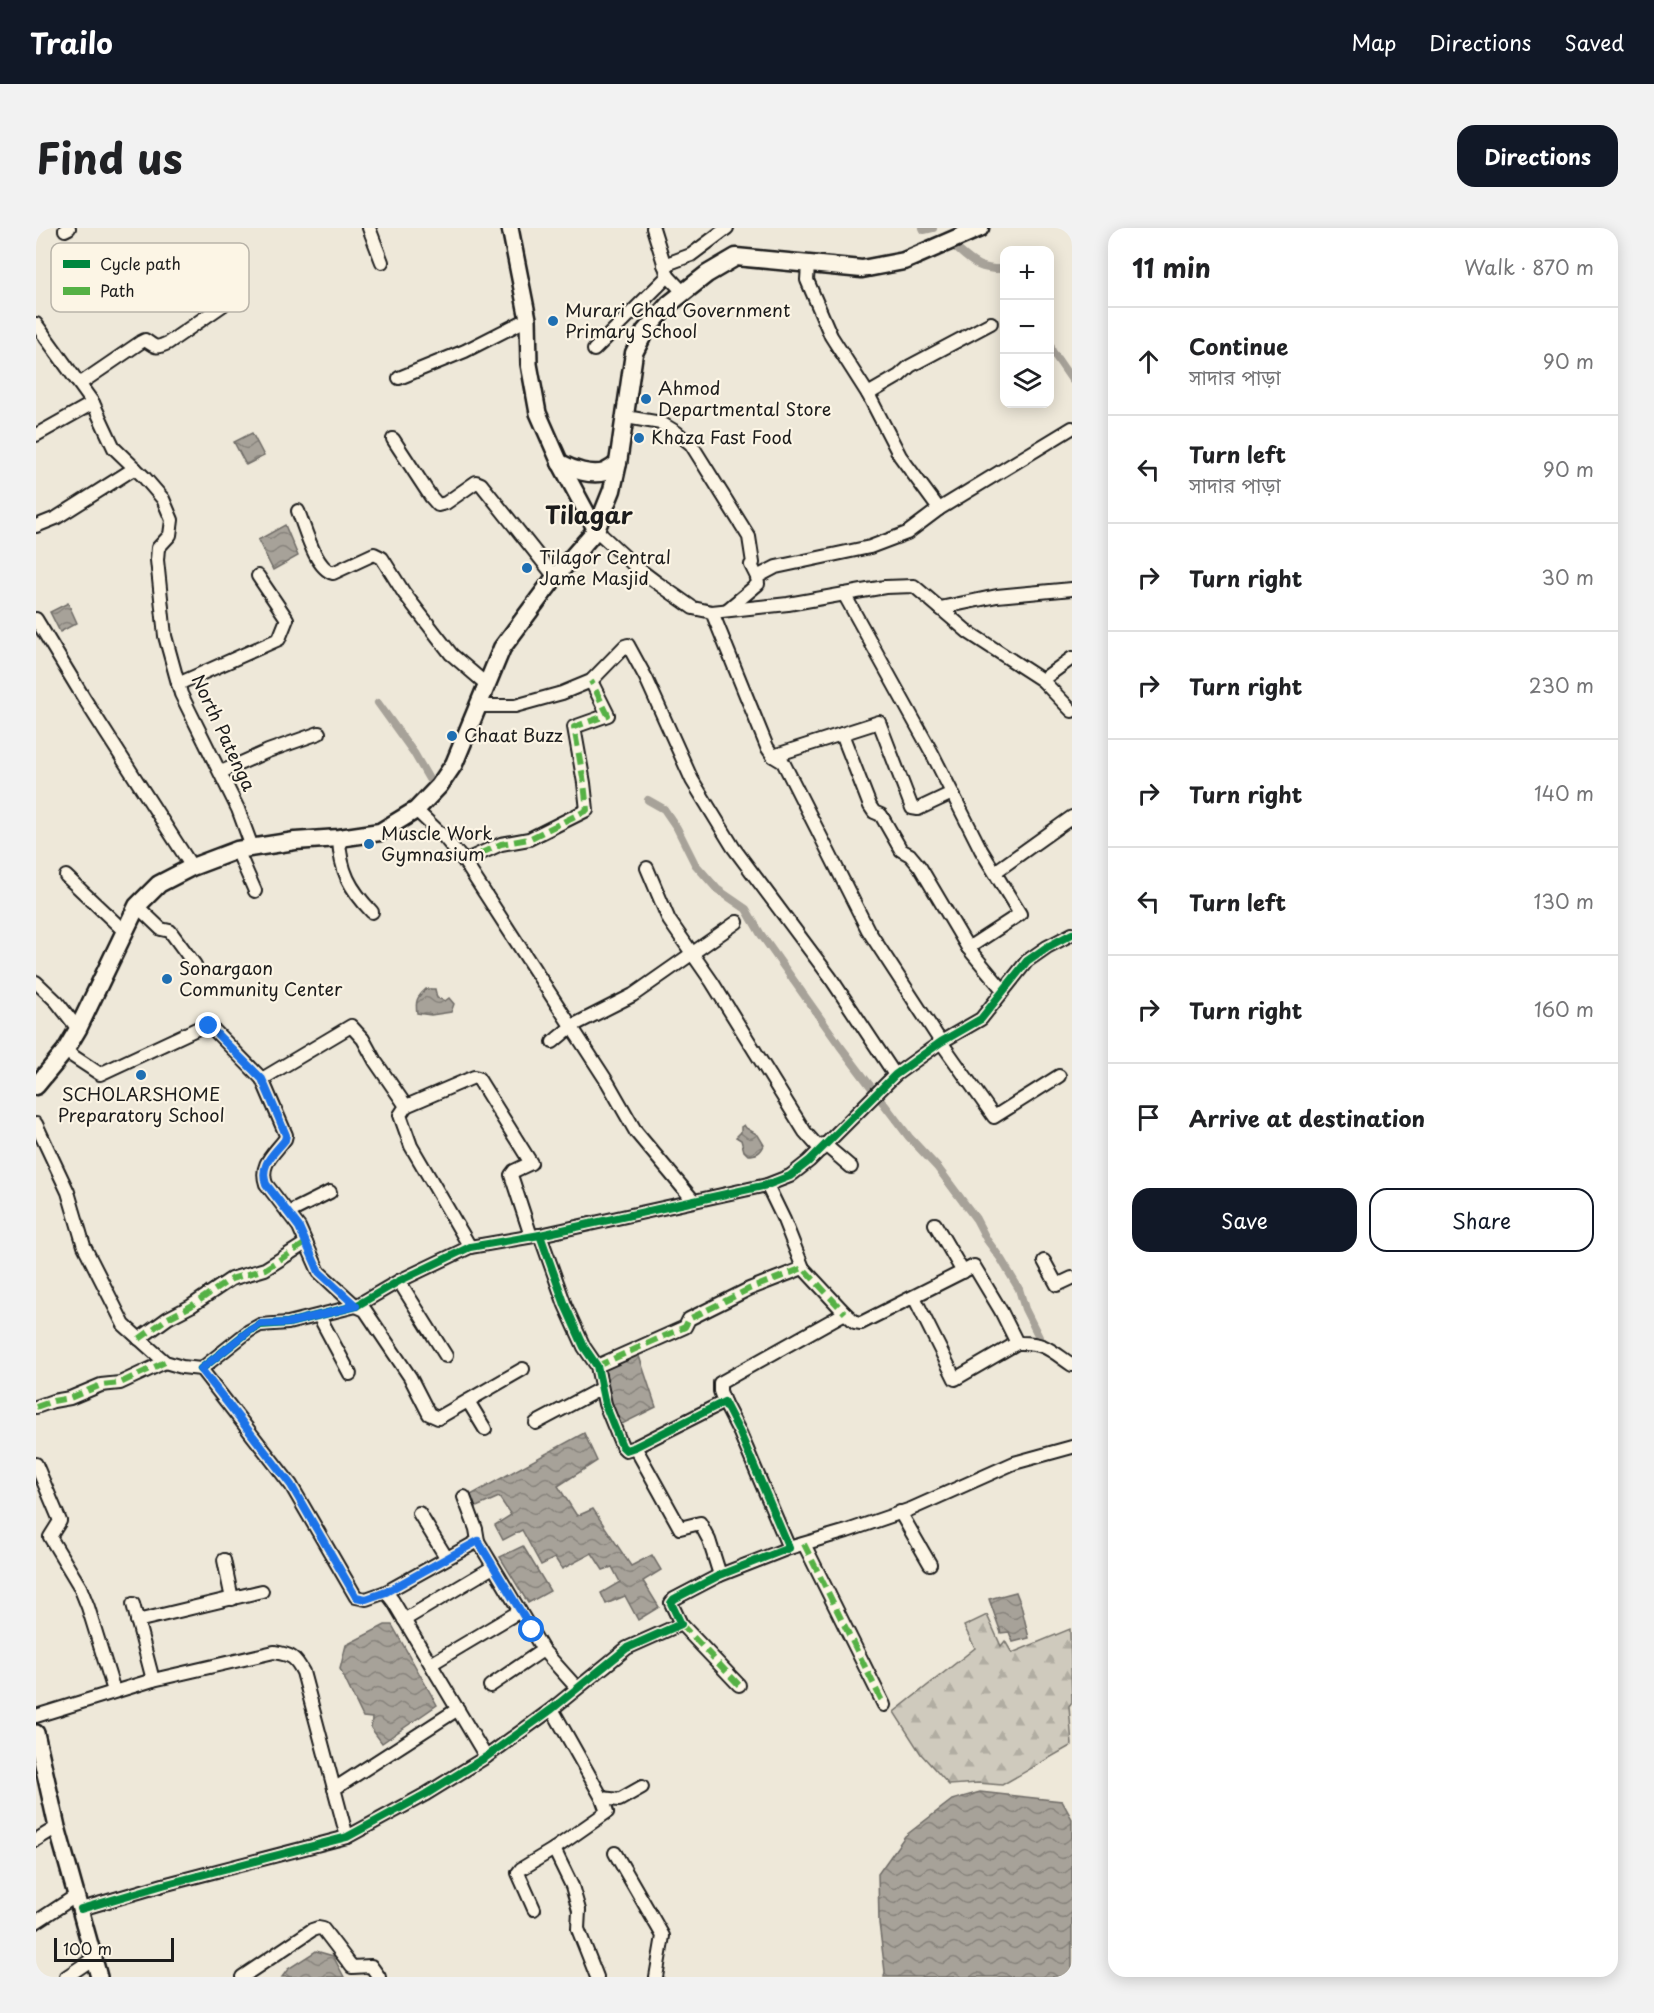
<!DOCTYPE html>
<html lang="en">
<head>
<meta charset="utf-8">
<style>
  body { margin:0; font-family:"Playpen Sans","Noto Sans Bengali",sans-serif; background:#f2f2f2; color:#202124 }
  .controls { position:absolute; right:18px; top:18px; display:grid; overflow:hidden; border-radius:12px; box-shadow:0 3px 15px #0003 }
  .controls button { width:54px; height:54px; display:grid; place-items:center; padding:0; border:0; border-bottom:2px solid #e0e0e0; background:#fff; color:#202124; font:30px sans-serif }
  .scale { position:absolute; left:18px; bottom:15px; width:120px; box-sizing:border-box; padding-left:6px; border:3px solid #1c1c1c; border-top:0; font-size:16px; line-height:21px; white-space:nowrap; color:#1c1c1c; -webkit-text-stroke:4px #fcf5e5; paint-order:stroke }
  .stop { position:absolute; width:18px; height:18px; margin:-14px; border:4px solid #1a73e8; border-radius:50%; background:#fff }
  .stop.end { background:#1a73e8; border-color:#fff; box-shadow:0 2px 6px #0008 }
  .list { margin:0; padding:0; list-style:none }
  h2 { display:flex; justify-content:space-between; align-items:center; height:78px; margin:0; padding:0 24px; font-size:26px }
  h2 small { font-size:20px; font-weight:400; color:#757577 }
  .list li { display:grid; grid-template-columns:39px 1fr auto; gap:18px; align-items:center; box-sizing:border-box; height:108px; padding:0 24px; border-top:2px solid #e0e0e0 }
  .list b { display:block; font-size:22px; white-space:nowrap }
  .list p { margin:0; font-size:20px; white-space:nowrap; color:#757577 }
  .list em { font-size:20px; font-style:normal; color:#757577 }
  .actions { display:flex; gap:12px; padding:18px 24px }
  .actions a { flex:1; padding:14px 0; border:2px solid #111827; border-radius:18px; text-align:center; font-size:21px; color:#111827 }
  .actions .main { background:#111827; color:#fff }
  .icon { flex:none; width:33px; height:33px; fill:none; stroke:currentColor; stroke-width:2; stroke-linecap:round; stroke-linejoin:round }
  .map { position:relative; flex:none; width:1036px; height:1749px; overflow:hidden; border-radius:18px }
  header { display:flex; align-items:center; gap:36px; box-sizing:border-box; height:84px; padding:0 30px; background:#111827; color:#fff }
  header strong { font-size:28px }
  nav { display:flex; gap:33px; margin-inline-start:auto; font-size:21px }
  .intro { display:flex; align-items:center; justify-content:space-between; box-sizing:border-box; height:144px; padding:0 36px }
  h1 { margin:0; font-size:42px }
  .button { padding:15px 27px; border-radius:18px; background:#111827; color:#fff; font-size:21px; font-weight:700 }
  main { display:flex; gap:36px; padding:0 36px }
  aside { flex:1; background:#fff; border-radius:18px; box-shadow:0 3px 15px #0003 }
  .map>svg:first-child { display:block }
  .forest { fill:url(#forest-firs); stroke:#76736c; stroke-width:1.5 }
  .water { fill:url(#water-waves); stroke:#6f6c67; stroke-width:1.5 }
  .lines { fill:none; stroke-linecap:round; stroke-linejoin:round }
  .canal { stroke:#a7a299; stroke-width:8 }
  .minor-casing { stroke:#1c1c1c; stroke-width:16 }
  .major-casing { stroke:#1c1c1c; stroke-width:20 }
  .highway-casing { stroke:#1c1c1c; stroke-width:21 }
  .minor { stroke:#fcf5e5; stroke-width:12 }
  .major { stroke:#fcf5e5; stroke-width:15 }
  .highway { stroke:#fcf5e5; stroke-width:16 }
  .quiet { stroke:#55b145; stroke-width:6; stroke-dasharray:12 6; stroke-linecap:butt }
  .cycleway-casing { stroke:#fcf5e5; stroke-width:11 }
  .cycleway { stroke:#00873e; stroke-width:8 }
  .route { stroke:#1a73e8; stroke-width:8 }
  .poi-dot { fill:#1f6fb2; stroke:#fcf5e5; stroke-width:2 }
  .labels { text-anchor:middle; stroke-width:4.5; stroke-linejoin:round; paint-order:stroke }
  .poi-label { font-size:18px; fill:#1c1c1c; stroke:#fcf5e5; text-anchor:start }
  .street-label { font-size:18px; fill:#1c1c1c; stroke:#fcf5e5 }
  .district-label { font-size:24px; font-weight:bold; fill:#1c1c1c; stroke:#fcf5e5 }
  .key { fill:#fcf5e5; stroke:#b9b4a9; stroke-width:1.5 }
  .key-label { font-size:16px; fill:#1c1c1c }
</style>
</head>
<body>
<header>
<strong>Trailo</strong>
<nav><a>Map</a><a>Directions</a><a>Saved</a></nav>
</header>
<div class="intro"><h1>Find us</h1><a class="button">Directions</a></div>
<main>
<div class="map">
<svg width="1036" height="1749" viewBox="0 0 1036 1749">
  <defs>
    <pattern id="forest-firs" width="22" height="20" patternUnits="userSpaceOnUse" patternTransform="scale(1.5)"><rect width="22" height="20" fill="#cfcabd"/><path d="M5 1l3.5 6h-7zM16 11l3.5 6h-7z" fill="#b1ada2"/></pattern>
    <pattern id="water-waves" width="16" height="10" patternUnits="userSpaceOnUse" patternTransform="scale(1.5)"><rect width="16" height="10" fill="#a7a299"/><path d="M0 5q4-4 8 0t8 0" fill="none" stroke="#87837c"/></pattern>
  </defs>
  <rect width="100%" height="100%" fill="#eee8d9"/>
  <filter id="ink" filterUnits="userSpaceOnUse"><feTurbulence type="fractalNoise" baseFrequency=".0167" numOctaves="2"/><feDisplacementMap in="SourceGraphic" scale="12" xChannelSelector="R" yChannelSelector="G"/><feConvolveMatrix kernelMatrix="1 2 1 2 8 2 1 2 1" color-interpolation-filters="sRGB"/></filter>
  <g filter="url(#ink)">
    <polygon class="forest" points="951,1387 965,1418 969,1413 976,1425 1034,1401 1036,1474 1033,1478 1036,1517 966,1557 942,1555 913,1557 885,1526 858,1484 939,1420 928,1398"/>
    <g class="water">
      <polygon points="216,205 228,228 210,237 198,214"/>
      <polygon points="249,297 262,328 237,342 222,312"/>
      <polygon points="32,375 41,395 24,404 14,384"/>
      <path d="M390,761H399L401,770L409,773L413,770L418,776L415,784L395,787L381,785C379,773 381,769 390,761Z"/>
      <path d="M708,897L710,900L722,907L728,917C725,925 720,927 712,927L708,923L705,912L700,909L705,904V899Z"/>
      <polygon points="602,1125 620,1179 582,1198 567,1142"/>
      <polygon points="548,1205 561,1233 522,1258 541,1288 557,1281 595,1338 616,1327 625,1342 607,1353 623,1379 602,1392 589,1368 570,1376 565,1365 584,1354 576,1339 567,1342 556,1325 526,1341 519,1330 505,1337 486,1302 467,1312 459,1297 475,1287 463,1269 436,1281 431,1269"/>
      <polygon points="487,1318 514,1363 492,1375 464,1329"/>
      <polygon points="980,1364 985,1377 993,1410 977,1414 973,1404 965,1405 953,1371"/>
      <polygon points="349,1397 356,1397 401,1477 346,1515 335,1500 336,1490 327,1489 304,1441 310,1417"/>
      <polygon points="944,1564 1026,1573 1036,1591 1036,1749 848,1749 849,1744 843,1695 842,1646 869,1608 916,1572"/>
      <polygon points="280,1723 297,1728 308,1749 246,1749 252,1741"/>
    </g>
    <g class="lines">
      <g class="canal">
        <polyline points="887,0 888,2 897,0"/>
        <path d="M919,19C937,35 943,42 969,41"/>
        <polyline points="1014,116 1016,123 1036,152"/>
        <polyline points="342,475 378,525 393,551"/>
        <polyline points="612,572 628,581 641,600 659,636 681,661 710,681 724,705 804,818 873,909 902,940 940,991 951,1012 965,1031 983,1061 989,1081 1003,1109"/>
      </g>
      <g class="minor-casing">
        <g id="minor">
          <polyline points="333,0 346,34"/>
          <polyline points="617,0 632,48 648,65"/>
          <polyline points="29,2 33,0"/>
          <polyline points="628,37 655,27 691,0"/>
          <polyline points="772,37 771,52 795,108 832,166 864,228 903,281"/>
          <polyline points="0,96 57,175 78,220 108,249 127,271 136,292 134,307 122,320 121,332 129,408 145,466 202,581 216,619"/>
          <polyline points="558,122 632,48"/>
          <polyline points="363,150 429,123 492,91"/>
          <path d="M45,155L105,114L109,112C120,119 119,121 132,115L187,77"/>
          <polyline points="832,166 863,148 874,138 955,95"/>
          <polyline points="590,189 625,195 640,204 655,216 713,309 717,335 715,337 721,349"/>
          <polyline points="0,207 57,175"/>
          <polyline points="357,211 395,269 402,277 410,275 440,254 445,256 519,349"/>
          <path d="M262,283C269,300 279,340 297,345L338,326L346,330L368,365L415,426L450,456"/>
          <polyline points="0,298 20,290 99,240"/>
          <polyline points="560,302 600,339 620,354 657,380 676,384 752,376 849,359 878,358 932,404 1006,452 1036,483"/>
          <polyline points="808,366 896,525 945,622 984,686 932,720 967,762"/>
          <polyline points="904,380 961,368 1036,361"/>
          <polyline points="691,382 722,356 721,349 740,339 834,319 871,305 903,281 1036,200"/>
          <polyline points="676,384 731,519 737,528 747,534 832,702 905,814 958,889 1023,848"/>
          <polyline points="0,391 49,472 156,639"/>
          <polyline points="1006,452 1036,430"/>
          <polyline points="142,456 243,411 251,391 222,348"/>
          <polyline points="443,478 479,478 526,465 555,453 589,418 592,417 610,450 656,552 697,619 794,749 859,847"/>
          <polyline points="806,506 834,578 838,584 845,587 865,622 874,627 884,639 932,720"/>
          <polyline points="737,528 843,494 876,580 882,581 916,565"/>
          <polyline points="185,544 232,523 283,505"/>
          <polyline points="380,582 408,609 428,633 572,855 600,904 657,972"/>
          <path d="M303,610C304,643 314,661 336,684"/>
          <polyline points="201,622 219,663"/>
          <polyline points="428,633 465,616 493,611 551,582 548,555 538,499 572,487 555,453"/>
          <polyline points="611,640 633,692 676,754 769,904 785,922"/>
          <polyline points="959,644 1036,589"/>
          <polyline points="30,648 88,703"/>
          <polyline points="101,678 125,701 134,703 159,737"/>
          <polyline points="0,754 21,774 42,801"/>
          <polyline points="517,814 536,798 597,767 701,694"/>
          <polyline points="29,823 64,846 169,797 177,801 226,851 315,798 327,811 339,833 370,878 364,887 375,918 434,1019"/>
          <path d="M226,851L250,907L249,911C238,926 223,936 230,956L263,999L283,1044L320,1078L329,1082L374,1149L393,1186L402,1190L487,1141"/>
          <polyline points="370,878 438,849 442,850 495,935 478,943 475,947 495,1008"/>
          <polyline points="0,896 32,964 48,1018 88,1097 129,1134 146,1139 165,1141 255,1257 320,1369 330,1371 350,1364 357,1373 450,1529"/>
          <polyline points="788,916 815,939"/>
          <polyline points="731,957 748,992 767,1040"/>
          <polyline points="252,985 294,964"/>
          <polyline points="899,996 927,1044"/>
          <polyline points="1008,1033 1021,1057 1036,1050"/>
          <polyline points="363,1053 410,1128"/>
          <polyline points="878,1069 919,1151 981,1115"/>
          <polyline points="283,1088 314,1146"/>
          <polyline points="103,1111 132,1090 155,1078 195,1051 229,1041 270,1015"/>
          <polyline points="561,1138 649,1099 653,1091 713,1061 767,1040 809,1085"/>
          <polyline points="165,1141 213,1103 224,1097 252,1095 320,1078 363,1053 434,1019 504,1007 731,957 754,948 773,933 859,847 905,814 945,791 991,733 1011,719 1036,706"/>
          <polyline points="432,1173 449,1201"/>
          <path d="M688,1174L684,1163V1155L809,1085L819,1094L825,1095L938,1038L965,1083L981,1115C1009,1114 1014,1122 1036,1137"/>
          <polyline points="0,1179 17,1173 34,1170 65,1157 84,1155 129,1134"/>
          <polyline points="500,1195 564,1161"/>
          <polyline points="599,1219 644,1300 664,1295 673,1312 684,1347"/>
          <polyline points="0,1236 24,1293 14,1309 44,1359 52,1379 78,1463"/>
          <polyline points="428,1269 440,1301 442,1313"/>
          <polyline points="864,1284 894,1336"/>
          <polyline points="383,1285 410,1329"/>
          <polyline points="768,1316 848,1477"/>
          <polyline points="753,1320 811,1303 875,1281 978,1235 1036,1219"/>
          <polyline points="188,1332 196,1371"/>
          <polyline points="350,1364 442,1313 507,1422 541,1460"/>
          <polyline points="97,1376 117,1452"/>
          <polyline points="368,1392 457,1339"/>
          <polyline points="101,1393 226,1363"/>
          <polyline points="645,1396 703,1457"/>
          <polyline points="395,1436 484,1383"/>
          <polyline points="454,1458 507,1422"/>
          <path d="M0,1488L117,1452L238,1424C256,1427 259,1429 267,1444L311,1609"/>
          <polyline points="298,1561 422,1481"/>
          <polyline points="566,1570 583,1572 606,1559"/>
          <polyline points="0,1612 21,1599"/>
          <polyline points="518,1621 536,1658 543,1682 542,1701 561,1749"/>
          <polyline points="579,1625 627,1708 620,1749"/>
          <polyline points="45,1681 127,1657 311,1609 390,1566 450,1529 516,1481 591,1420 645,1396 635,1375 638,1371 684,1347 753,1320 704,1205 688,1174 599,1219 590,1222 586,1218 569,1176 561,1138 548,1119 529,1077 504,1007"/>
          <polyline points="498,1681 482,1645 485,1641 518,1621 571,1584 566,1570 516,1481"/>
          <polyline points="0,1694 41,1667"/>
          <polyline points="30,1749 58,1730"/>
          <polyline points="206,1749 276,1702 282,1700 287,1701 316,1739 335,1738 343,1749"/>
        </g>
      </g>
      <g class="major-casing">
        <g id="major">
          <polyline points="474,0 492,91 493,136 502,185 524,235 560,302"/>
          <polyline points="0,1505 21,1599 63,1749"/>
        </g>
      </g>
      <g class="highway-casing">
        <g id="highway">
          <path d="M524,235C537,242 555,248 569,244C573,242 579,238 582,235"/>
          <polyline points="0,858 29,823 42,801 101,678 123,656 156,639 201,622 259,613 303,610 344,604 380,582 403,558 418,536 466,420 519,349 560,302 576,262 582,235 598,125 609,103 633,76 671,46 700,29 826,41 868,33 944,0"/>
        </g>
      </g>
      <use href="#minor" class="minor"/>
      <use href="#major" class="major"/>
      <use href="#highway" class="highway"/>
      <g class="quiet">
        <polyline points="428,633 465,616 493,611 551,582 548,555 538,499 572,487 555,453"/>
        <polyline points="103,1111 132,1090 155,1078 195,1051 229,1041 270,1015"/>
        <polyline points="561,1138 649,1099 653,1091 713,1061 767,1040 809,1085"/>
        <polyline points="0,1179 17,1173 34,1170 65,1157 84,1155 129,1134"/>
        <polyline points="768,1316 848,1477"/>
        <polyline points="645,1396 703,1457"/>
      </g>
      <g class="cycleway-casing">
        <g id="cycleway">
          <polyline points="165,1141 213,1103 224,1097 252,1095 320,1078 363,1053 434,1019 504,1007 731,957 754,948 773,933 859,847 905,814 945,791 991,733 1011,719 1036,706"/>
          <polyline points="45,1681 127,1657 311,1609 390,1566 450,1529 516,1481 591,1420 645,1396 635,1375 638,1371 684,1347 753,1320 704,1205 688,1174 599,1219 590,1222 586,1218 569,1176 561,1138 548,1119 529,1077 504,1007"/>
        </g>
      </g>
      <use href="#cycleway" class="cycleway"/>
    </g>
  </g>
  <g class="lines" filter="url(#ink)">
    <path class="route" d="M173,798L226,851L250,907L249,912C238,926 223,936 230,956L263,999L283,1044L320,1078L252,1095L224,1096L213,1103L165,1141L255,1257L320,1369L330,1371L350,1364L442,1313L496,1402"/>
  </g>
  <g class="poi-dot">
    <circle cx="517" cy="93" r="6"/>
    <circle cx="610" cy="171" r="6"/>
    <circle cx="603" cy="210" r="6"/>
    <circle cx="491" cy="340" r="6"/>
    <circle cx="416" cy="508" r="6"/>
    <circle cx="333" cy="616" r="6"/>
    <circle cx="131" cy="751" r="6"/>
    <circle cx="105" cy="847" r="6"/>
  </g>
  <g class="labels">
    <g class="poi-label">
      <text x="529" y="89">Murari Chad Government<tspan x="529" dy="21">Primary School</tspan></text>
      <text x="622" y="167">Ahmod<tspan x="622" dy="21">Departmental Store</tspan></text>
      <text x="615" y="216">Khaza Fast Food</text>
      <text x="503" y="336">Tilagor Central<tspan x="503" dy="21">Jame Masjid</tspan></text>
      <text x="428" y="514">Chaat Buzz</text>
      <text x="345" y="612">Muscle Work<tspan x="345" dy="21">Gymnasium</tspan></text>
      <text x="143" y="747">Sonargaon<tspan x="143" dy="21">Community Center</tspan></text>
      <text x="105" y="873" text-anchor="middle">SCHOLARSHOME<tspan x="105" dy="21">Preparatory School</tspan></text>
    </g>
    <g class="street-label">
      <text transform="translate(187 505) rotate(65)" y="6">North Patenga</text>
    </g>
    <g class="district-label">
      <text x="553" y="296">Tilagar</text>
    </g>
  </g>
  <rect x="15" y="15" width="198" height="69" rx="9" class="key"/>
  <rect x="27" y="32" width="27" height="8" fill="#00873e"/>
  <rect x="27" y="59" width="27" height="8" fill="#55b145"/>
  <g class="key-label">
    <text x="64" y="42">Cycle path</text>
    <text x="64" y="69">Path</text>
  </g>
</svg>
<div class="controls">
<button>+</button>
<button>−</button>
<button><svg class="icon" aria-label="layers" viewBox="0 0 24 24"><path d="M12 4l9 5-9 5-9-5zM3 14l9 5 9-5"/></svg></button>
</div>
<div class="scale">100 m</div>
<div class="stop" style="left:496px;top:1402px"></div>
<div class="stop end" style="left:173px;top:798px"></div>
</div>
<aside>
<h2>11 min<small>Walk · 870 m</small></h2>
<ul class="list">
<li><svg class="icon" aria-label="ahead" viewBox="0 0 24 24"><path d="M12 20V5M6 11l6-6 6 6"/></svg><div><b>Continue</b><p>সাদার পাড়া</p></div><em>90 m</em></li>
<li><svg class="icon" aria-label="left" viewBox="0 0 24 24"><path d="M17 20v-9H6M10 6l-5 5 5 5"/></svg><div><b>Turn left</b><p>সাদার পাড়া</p></div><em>90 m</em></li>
<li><svg class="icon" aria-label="right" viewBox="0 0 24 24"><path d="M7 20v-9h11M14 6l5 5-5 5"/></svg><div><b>Turn right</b></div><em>30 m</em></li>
<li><svg class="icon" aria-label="right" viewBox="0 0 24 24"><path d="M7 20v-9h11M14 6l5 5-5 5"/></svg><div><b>Turn right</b></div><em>230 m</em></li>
<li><svg class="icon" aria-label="right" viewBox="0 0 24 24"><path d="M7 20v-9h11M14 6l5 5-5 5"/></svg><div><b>Turn right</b></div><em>140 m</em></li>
<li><svg class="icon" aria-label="left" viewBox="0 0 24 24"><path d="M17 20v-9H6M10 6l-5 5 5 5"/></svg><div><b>Turn left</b></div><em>130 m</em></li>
<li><svg class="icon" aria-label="right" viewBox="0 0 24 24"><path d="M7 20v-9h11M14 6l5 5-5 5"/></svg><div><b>Turn right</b></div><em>160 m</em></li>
<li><svg class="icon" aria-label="arrive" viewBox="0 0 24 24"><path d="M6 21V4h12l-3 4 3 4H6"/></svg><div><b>Arrive at destination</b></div></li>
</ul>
<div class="actions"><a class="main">Save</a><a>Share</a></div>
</aside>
</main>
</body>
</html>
